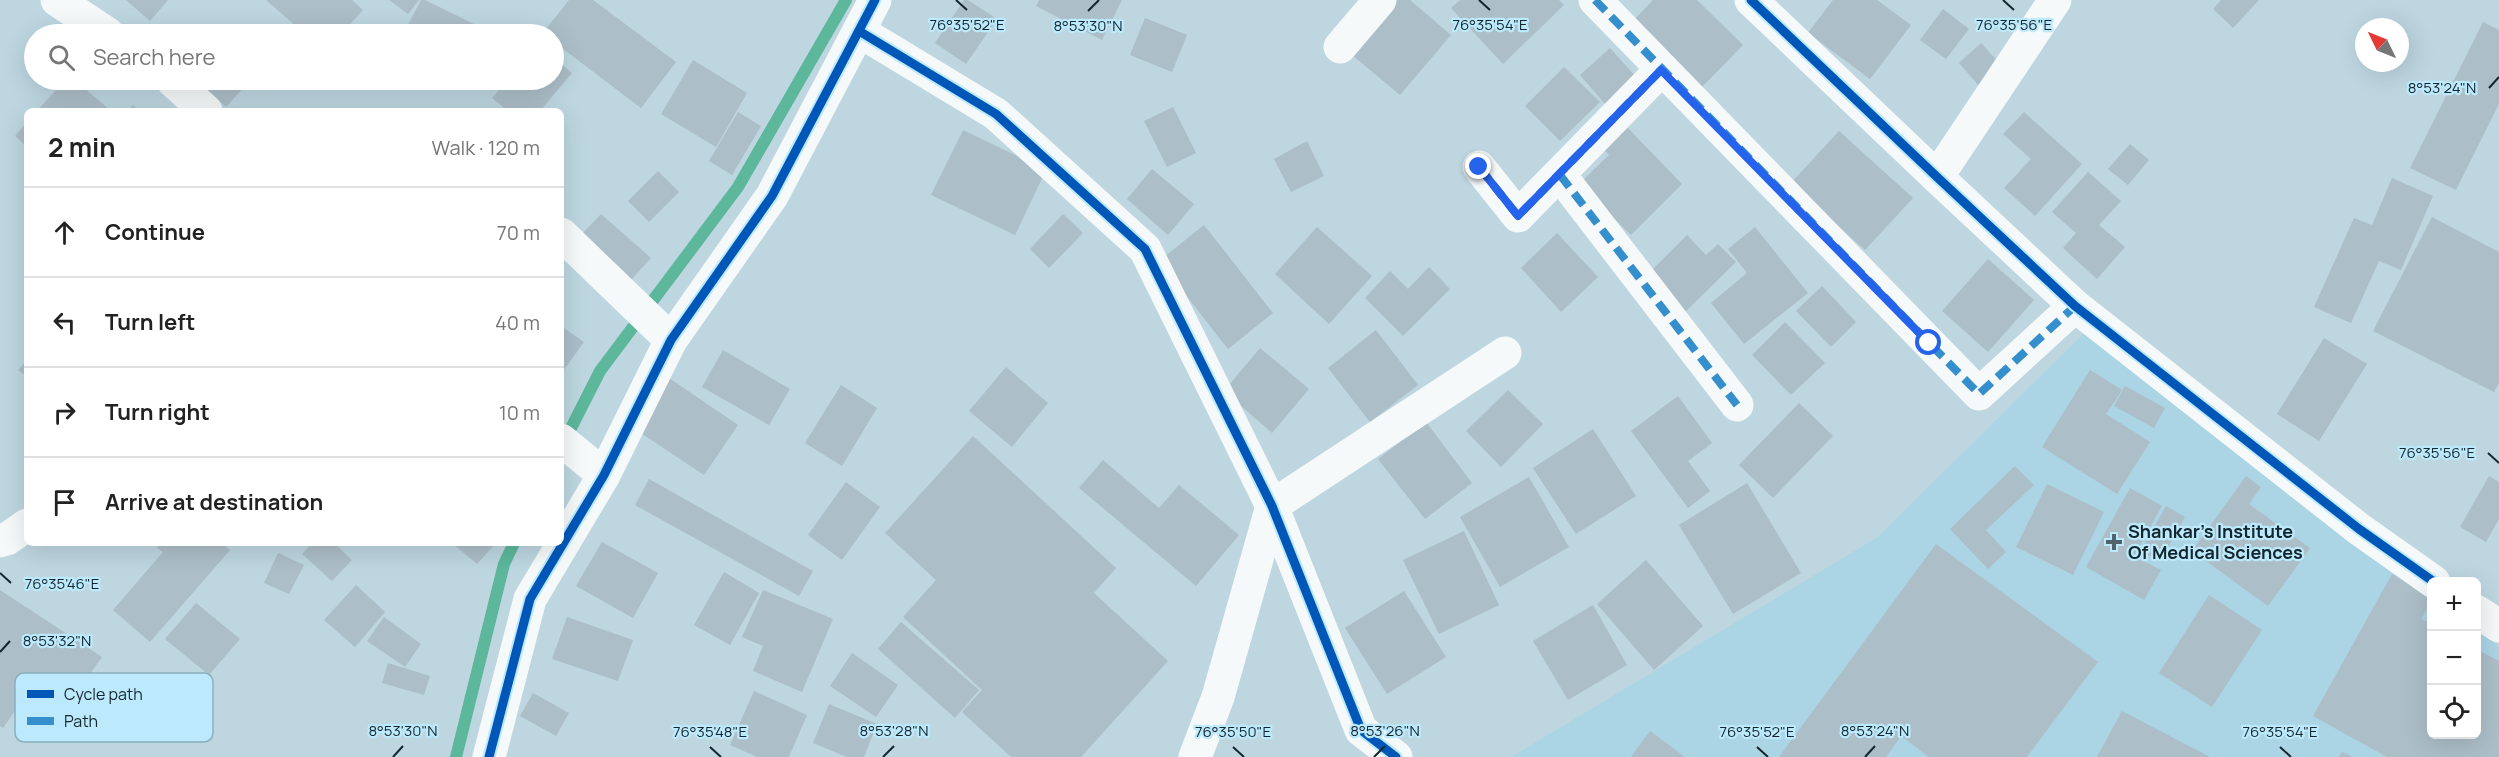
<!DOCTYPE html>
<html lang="en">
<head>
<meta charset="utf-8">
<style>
  body { margin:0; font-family:Manrope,sans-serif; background:#f6f6f6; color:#222 }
  .controls { position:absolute; right:18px; bottom:18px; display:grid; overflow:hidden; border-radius:9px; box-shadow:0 6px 24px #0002 }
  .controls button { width:54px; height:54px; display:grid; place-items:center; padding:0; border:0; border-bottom:2px solid #e0e0e0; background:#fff; color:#222; font:30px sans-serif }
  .compass { position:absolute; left:2355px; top:18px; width:54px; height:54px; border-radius:50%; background:#fff; box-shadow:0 6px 24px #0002; rotate:313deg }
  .stop { position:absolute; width:18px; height:18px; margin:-14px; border:4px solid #2563eb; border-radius:50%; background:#fff }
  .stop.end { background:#2563eb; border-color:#fff; box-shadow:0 2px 6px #0008 }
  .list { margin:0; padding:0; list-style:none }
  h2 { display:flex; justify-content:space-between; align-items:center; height:78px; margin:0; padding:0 24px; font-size:26px }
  h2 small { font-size:20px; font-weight:400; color:#767676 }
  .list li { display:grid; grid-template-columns:39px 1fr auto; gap:18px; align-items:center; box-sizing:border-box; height:90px; padding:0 24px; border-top:2px solid #e0e0e0 }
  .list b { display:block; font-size:22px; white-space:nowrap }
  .list em { font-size:20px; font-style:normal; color:#767676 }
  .icon { flex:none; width:33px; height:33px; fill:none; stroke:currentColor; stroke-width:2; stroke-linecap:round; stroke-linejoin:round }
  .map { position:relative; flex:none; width:2499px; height:757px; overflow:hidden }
  .search { position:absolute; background:#fff; box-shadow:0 6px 24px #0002; left:24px; top:24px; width:540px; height:66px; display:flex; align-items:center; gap:15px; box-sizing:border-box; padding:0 21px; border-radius:33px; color:#767676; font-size:22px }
  .panel { position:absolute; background:#fff; box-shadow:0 6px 24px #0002; left:24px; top:108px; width:540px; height:438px; border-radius:9px }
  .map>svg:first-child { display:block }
  .built { fill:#abd4e4 }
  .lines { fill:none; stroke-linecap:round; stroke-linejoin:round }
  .stream { stroke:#5cb79b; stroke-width:12 }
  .building { fill:#acbec8 }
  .minor { stroke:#f5f9fa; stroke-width:33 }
  .quiet { stroke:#368fcd; stroke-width:8; stroke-dasharray:15 8; stroke-linecap:butt }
  .cycleway-casing { stroke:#bce9fb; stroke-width:13 }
  .cycleway { stroke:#0057b8; stroke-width:9 }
  .route { stroke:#2563eb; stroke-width:8 }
  .ticks { fill:none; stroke:#14262d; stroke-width:2 }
  .poi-dot { fill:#4f646c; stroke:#bce9fb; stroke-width:2 }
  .labels { text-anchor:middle; stroke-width:4.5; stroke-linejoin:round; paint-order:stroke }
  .poi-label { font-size:18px; font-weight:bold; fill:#14262d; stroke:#bce9fb; text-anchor:start }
  .key { fill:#bce9fb; stroke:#8aaebd; stroke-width:1.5 }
  .key-label { font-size:16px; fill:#14262d }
  .ticks-label { font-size:15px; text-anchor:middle; fill:#14262d; stroke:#bce9fb; stroke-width:4.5; stroke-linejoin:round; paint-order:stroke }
</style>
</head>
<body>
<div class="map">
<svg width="2499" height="757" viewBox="0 0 2499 757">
  <rect width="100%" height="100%" fill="#bdd6e0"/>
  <polygon class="built" points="2086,331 2431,597 2432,734 2476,734 2477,630 2499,647 2499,757 1511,757 1878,537"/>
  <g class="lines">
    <g class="stream">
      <polyline points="565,440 600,371 738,187 846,0"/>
      <polyline points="456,757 504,564 514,543"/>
    </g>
  </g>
  <g class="building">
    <polygon points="126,0 168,0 150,21"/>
    <polygon points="266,0 352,0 363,10 341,34 305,34"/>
    <polygon points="389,0 419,0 408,14"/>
    <polygon points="421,0 425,0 478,26 473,34 403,34"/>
    <polygon points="569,0 593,0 676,62 641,108 554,42 554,34 542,34"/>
    <polygon points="964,0 968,0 997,19 966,64 935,43"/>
    <polygon points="1039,0 1122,0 1102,40 1036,6"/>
    <polygon points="1397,0 1410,0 1451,35 1400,95 1351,54"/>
    <polygon points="1460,0 1559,0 1564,5 1503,64 1451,8"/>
    <polygon points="1653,0 1697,0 1743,45 1699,90 1631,23"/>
    <polygon points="1833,0 1877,0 1911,25 1870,79 1808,33"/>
    <polygon points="2221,0 2259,0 2233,28 2213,9"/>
    <polygon points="1943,9 1969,29 1946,59 1920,40"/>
    <polygon points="1145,18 1187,35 1172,72 1130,55"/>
    <polygon points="2483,22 2499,30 2499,104 2456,190 2410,168"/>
    <polygon points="1981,43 2011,76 1988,96 1959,63"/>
    <polygon points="1610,48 1636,77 1606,105 1580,75"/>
    <polygon points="554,58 572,73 540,111 508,111 492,98 508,80 554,80"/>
    <polygon points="693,60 747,93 716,147 661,114"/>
    <polygon points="1564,67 1600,102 1560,141 1525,106"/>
    <polygon points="65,80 75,80 111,111 37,111"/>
    <polygon points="196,80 237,80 245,86 226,107"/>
    <polygon points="431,80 451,80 447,88"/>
    <polygon points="133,105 140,111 128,111"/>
    <polygon points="1173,107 1196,153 1167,167 1144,121"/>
    <polygon points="738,112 761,126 732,175 709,161"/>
    <polygon points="2024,112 2082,164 2035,216 2004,188 2031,159 2003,134"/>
    <polygon points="27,122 27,147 15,136"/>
    <polygon points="1624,124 1682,184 1631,235 1579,184 1609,155 1601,147"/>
    <polygon points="963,130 1046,170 1015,235 931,195"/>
    <polygon points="1839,131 1913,198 1865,250 1791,183"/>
    <polygon points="1307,141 1324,176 1291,192 1274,159"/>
    <polygon points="2130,144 2149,160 2128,185 2108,169"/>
    <polygon points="1152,169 1194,204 1168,235 1127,199"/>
    <polygon points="658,171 679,192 649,222 628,201"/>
    <polygon points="2088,172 2121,201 2099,225 2125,247 2097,279 2063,248 2076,233 2052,212"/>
    <polygon points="2392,178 2433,196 2401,270 2379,261 2351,323 2314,307 2354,218 2372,225"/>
    <polygon points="601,214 651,258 631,280 581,235"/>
    <polygon points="1063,214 1083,233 1049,268 1030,249"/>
    <polygon points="2432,217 2499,252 2499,383 2494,392 2373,331"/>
    <polygon points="1204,225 1273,313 1228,349 1159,261"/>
    <polygon points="1317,227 1372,276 1329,324 1275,274"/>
    <polygon points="1755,227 1808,293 1744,344 1711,303 1747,273 1728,249"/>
    <polygon points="1557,233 1598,277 1561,312 1521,268"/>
    <polygon points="1687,235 1706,255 1718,244 1736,262 1681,316 1644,278"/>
    <polygon points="1988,259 2034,300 1988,352 1942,311"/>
    <polygon points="1429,267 1450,289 1403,336 1365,298 1390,271 1408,289"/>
    <polygon points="1822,286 1856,322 1831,347 1796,311"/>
    <polygon points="1785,322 1825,363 1791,395 1752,355"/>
    <polygon points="561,326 584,342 561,374"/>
    <polygon points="1376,330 1418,385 1370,422 1328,368"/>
    <polygon points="2324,338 2367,364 2319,441 2277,414"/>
    <polygon points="1260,348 1309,389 1272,433 1224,391"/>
    <polygon points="723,350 790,389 769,425 702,387"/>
    <polygon points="27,360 27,377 18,370"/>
    <polygon points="1006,367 1048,403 1012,447 969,411"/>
    <polygon points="2090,370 2122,390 2106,414 2150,442 2117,494 2042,447"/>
    <polygon points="669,378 738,425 704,475 635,429"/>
    <polygon points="841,385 877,408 842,466 805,443"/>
    <polygon points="2125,386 2165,408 2154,428 2114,406"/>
    <polygon points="1508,390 1543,424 1501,467 1466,431"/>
    <polygon points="1678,396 1712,443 1688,461 1710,491 1688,508 1631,431"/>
    <polygon points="1799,403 1833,436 1773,498 1739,465"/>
    <polygon points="1426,422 1472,483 1425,519 1378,459"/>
    <polygon points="1593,429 1636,496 1576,534 1533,468"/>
    <polygon points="973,436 1116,568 1094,593 1168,661 1081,757 1011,757 962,712 982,690 903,617 936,580 885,533"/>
    <polygon points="1103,460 1159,508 1179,485 1239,535 1196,586 1079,488"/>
    <polygon points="2015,466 2034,485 1986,530 2006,552 1988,569 1950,529"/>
    <polygon points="2246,476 2261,487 2249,504 2310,548 2268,606 2192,551"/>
    <polygon points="2489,476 2499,482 2499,519 2486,542 2460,527"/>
    <polygon points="1529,477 1569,547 1500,587 1460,517"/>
    <polygon points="649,479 813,571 799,596 635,505"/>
    <polygon points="846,482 880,507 842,560 808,535"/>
    <polygon points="1747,483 1801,573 1733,614 1679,525"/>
    <polygon points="2047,484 2104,512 2073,575 2016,547"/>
    <polygon points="2130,488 2162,506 2134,556 2161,570 2144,600 2086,567"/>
    <polygon points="2166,506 2185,517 2160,562 2141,550"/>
    <polygon points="1464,531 1499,605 1439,634 1403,560"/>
    <polygon points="602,542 658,573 633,618 576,586"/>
    <polygon points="161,543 222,543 230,550 150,642 113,610 163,552 157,548"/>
    <polygon points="312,543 334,543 352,560 332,581 302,554"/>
    <polygon points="452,543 496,543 477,564"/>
    <polygon points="1936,544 2098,662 2027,757 1929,757 1901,736 1886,757 1779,757"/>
    <polygon points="278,553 304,565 289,594 264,583"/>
    <polygon points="1646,560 1703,626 1654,670 1597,604"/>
    <polygon points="724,572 759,593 730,645 694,625"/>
    <polygon points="2392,574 2432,597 2432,601 2421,619 2432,624 2432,734 2476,734 2476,649 2499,661 2499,757 2387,757 2313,716"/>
    <polygon points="356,585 385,612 355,647 324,620"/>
    <polygon points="0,590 102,657 73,698 40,675 3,728 0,726"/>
    <polygon points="763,590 833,619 802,692 753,671 763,646 742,637"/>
    <polygon points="1404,591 1446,657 1387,694 1345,628"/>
    <polygon points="2209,595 2262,630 2212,707 2159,673"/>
    <polygon points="196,603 240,639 209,675 165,639"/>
    <polygon points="1593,605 1627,665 1568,700 1533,641"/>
    <polygon points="384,617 421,644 405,667 367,641"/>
    <polygon points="567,617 633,640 618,681 552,659"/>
    <polygon points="901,622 979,690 955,718 878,649"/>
    <polygon points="852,653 898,685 876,717 830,686"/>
    <polygon points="388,663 430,676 424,695 382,683"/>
    <polygon points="754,691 807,715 789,757 757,757 730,745"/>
    <polygon points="533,693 569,713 556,736 520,716"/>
    <polygon points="829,704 877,724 864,757 847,757 813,743"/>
    <polygon points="2122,711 2210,757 2097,757"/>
    <polygon points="1650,731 1685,757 1631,757"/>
    <polygon points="2342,752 2353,757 2339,757"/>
  </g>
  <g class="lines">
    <g class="minor">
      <polyline points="57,0 108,34"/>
      <polyline points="1595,0 1979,394 2075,306"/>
      <polyline points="1751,0 1937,177 2075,306 2359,529 2434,582"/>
      <polyline points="859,31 996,114 1145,249 1272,506 1361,730 1396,757"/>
      <polyline points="1340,47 1380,0"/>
      <polyline points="172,80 206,111"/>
      <polyline points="1479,167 1518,216 1661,70"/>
      <polyline points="1560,175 1737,405"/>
      <polyline points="1937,177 2055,0"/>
      <polyline points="561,234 671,340"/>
      <polyline points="561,440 604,475"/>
      <polyline points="0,541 7,539 27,525"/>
      <polyline points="2476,611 2499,626"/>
      <polyline points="489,757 530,599 604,475 671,340 772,196 875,0"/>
      <polyline points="1195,757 1218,697 1272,506 1505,353"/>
    </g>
    <g class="quiet">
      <polyline points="1595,0 1979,394 2075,306"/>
      <polyline points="1479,167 1518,216 1661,70"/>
      <polyline points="1560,175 1737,405"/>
    </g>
    <g class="cycleway-casing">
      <g id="cycleway">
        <polyline points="1751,0 1937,177 2075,306 2359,529 2434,582"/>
        <polyline points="859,31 996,114 1145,249 1272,506 1361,730 1396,757"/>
        <polyline points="489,757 530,599 604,475 671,340 772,196 875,0"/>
      </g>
    </g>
    <use href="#cycleway" class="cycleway"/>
  </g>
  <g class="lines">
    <polyline class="route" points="1479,167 1518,216 1661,70 1929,343"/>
  </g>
  <path class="ticks" d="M956,0L967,10M1479,0L1490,10M2003,0L2014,10M1088,11L1099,0M2489,88L2499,77M2488,453L2499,463M0,573L11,583M0,652L10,641M710,747L721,757M1233,747L1244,757M1757,747L1768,757M2280,747L2291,757M393,757L403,746M883,757L894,746M1374,757L1385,746M1865,757L1875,746"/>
  <path class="poi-dot" d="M2111 533h6v6h6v6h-6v6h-6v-6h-6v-6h6z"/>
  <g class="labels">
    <g class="poi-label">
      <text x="2128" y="538">Shankar's Institute<tspan x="2128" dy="21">Of Medical Sciences</tspan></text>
    </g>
  </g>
  <rect x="15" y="673" width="198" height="69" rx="9" class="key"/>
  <rect x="27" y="690" width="27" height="8" fill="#0057b8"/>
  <rect x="27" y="717" width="27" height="8" fill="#368fcd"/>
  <g class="key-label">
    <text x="64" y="700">Cycle path</text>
    <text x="64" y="727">Path</text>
  </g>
  <g class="ticks-label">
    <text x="967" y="30">76°35'52"E</text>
    <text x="1490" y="30">76°35'54"E</text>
    <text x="2014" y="30">76°35'56"E</text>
    <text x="1088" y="31">8°53'30"N</text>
    <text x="2442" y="93">8°53'24"N</text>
    <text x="2437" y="458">76°35'56"E</text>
    <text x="62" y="589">76°35'46"E</text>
    <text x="57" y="646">8°53'32"N</text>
    <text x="403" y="736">8°53'30"N</text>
    <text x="894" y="736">8°53'28"N</text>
    <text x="1385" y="736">8°53'26"N</text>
    <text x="1875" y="736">8°53'24"N</text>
    <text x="710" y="737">76°35'48"E</text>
    <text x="1233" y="737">76°35'50"E</text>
    <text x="1757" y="737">76°35'52"E</text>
    <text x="2280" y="737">76°35'54"E</text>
  </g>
</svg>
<div class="controls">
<button>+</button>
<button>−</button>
<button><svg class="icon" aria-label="locate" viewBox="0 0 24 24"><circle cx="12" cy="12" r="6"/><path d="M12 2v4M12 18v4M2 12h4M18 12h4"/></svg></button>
</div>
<svg class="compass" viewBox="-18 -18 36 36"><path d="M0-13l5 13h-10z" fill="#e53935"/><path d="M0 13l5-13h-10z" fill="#767676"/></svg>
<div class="stop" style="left:1929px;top:343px"></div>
<div class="stop end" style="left:1479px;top:167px"></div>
<div class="search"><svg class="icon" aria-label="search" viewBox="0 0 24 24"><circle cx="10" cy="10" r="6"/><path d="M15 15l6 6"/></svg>Search here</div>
<section class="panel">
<h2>2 min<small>Walk · 120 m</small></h2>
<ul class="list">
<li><svg class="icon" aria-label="ahead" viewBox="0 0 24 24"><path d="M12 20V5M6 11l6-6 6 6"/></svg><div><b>Continue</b></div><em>70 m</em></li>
<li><svg class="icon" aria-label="left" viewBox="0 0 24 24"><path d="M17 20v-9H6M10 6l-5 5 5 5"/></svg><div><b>Turn left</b></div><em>40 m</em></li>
<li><svg class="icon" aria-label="right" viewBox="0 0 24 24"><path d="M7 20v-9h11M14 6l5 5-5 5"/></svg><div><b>Turn right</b></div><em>10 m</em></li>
<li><svg class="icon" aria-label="arrive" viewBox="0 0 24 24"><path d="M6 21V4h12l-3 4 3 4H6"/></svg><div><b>Arrive at destination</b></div></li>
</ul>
</section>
</div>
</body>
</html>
